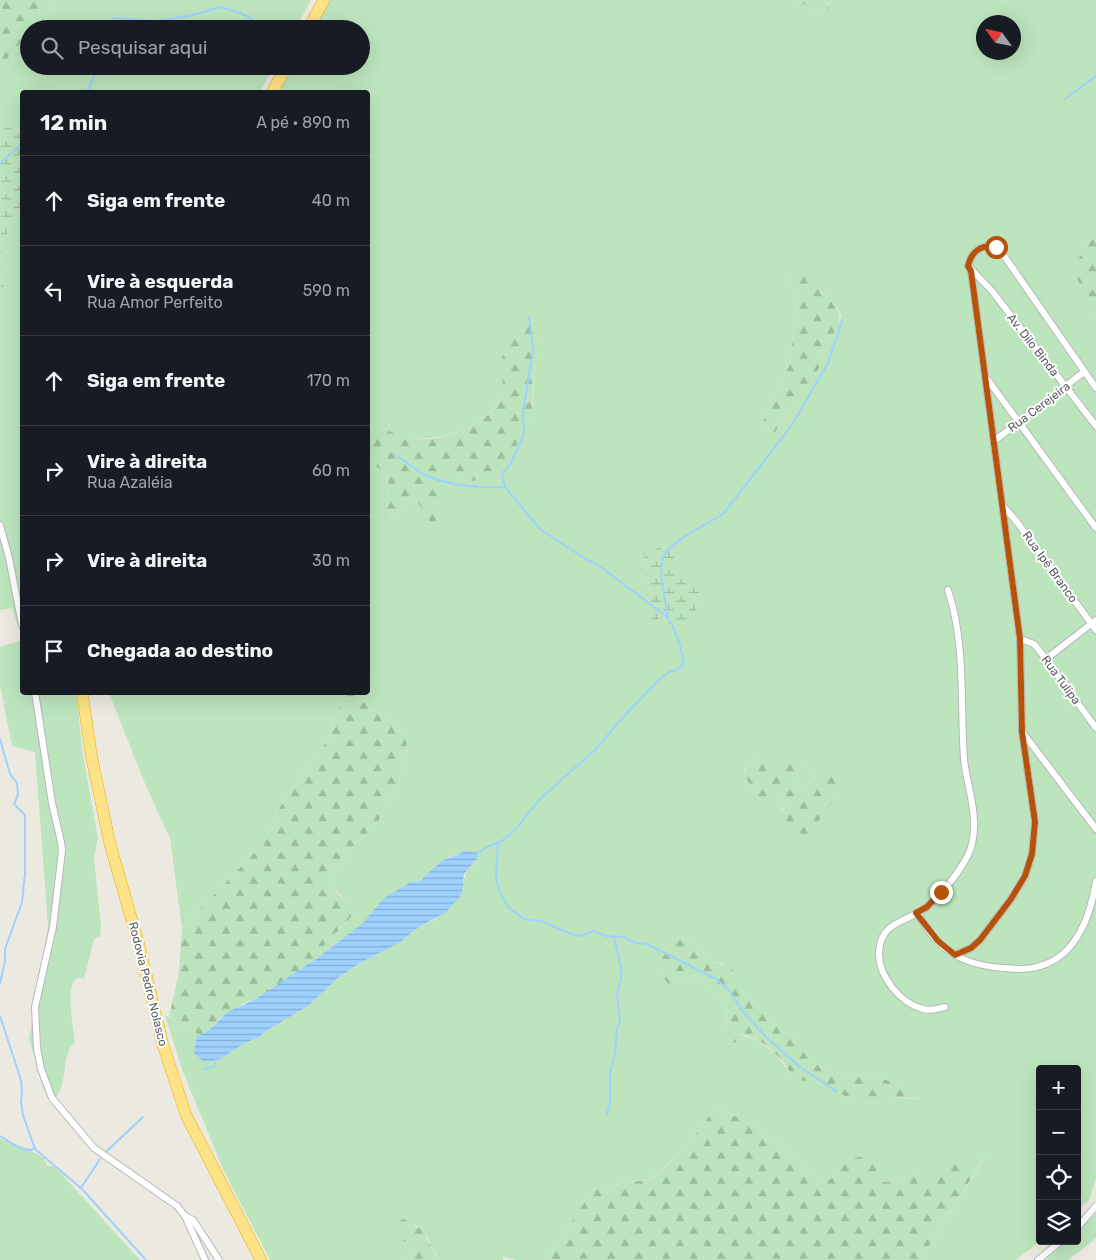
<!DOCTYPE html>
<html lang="pt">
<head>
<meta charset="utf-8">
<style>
  body { margin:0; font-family:Rubik,sans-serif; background:#20242c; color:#f1f3f6 }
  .controls { position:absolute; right:15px; bottom:15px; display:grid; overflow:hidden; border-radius:5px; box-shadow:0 5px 20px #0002 }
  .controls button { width:45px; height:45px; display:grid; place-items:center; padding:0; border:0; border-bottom:1px solid #363941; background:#171b24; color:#f1f3f6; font:25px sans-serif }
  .compass { position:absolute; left:976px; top:15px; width:45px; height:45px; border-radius:50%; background:#171b24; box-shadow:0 5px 20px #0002; rotate:303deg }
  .stop { position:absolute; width:15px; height:15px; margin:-11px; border:4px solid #b45309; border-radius:50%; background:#fff }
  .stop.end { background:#b45309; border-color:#fff; box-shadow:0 1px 5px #0008 }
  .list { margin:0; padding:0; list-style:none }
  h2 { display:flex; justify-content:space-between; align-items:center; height:65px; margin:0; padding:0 20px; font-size:21px }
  h2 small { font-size:16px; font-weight:400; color:#9ea1a6 }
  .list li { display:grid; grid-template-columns:32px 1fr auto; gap:15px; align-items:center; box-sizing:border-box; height:90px; padding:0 20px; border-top:1px solid #363941 }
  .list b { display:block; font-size:19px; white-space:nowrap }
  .list p { margin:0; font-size:16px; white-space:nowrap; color:#9ea1a6 }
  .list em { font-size:16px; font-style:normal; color:#9ea1a6 }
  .icon { flex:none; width:28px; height:28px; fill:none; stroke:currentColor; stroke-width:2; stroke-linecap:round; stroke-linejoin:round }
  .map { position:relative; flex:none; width:1096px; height:1260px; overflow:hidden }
  .search { position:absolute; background:#171b24; box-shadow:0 5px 20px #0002; left:20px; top:20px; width:350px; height:55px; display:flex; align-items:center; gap:12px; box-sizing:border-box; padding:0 18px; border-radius:28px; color:#9ea1a6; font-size:19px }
  .panel { position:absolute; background:#171b24; box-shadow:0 5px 20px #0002; left:20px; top:90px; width:350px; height:605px; border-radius:5px }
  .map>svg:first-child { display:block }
  .green { fill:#bce5bd; fill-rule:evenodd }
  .forest { fill:url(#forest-firs) }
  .wetland { fill:url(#wetland-marsh) }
  .water { fill:url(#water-rules) }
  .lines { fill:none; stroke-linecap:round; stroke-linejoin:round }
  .stream { stroke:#9ed1ff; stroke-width:2 }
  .street-casing { stroke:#b6b8bd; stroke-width:8 }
  .highway-casing { stroke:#edaa00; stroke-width:12 }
  .street { stroke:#fff; stroke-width:6 }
  .highway { stroke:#fde387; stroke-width:11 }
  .route { stroke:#b45309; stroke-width:6 }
  .labels { text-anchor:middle; stroke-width:4; stroke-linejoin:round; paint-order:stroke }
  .street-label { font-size:12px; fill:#595d62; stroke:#fff }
</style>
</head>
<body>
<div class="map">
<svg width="1096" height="1260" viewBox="0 0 1096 1260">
  <defs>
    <pattern id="forest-firs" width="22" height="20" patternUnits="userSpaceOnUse" patternTransform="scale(1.25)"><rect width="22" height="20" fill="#bce5bd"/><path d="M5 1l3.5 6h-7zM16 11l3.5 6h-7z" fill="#9cbd9d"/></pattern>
    <pattern id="wetland-marsh" width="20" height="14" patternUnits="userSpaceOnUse" patternTransform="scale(1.25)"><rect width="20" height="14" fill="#bce5bd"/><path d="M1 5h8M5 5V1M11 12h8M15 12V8" fill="none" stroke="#9cbd9d"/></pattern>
    <pattern id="water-rules" width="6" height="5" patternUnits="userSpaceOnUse" patternTransform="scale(1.25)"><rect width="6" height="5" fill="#9ed1ff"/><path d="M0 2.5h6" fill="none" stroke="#84add2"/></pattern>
  </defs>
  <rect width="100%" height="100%" fill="#eceae0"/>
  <g class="green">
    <polygon points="56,0 311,0 295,29 29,29 29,66 274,66 260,92 22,92 22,139 11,123 0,133 0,66 16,49 36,17 48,11"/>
    <path d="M327,0H797L822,16L828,4L826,0H1096V232L1075,264L1096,318V1178L1089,1200L1077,1210V1069H1040V1241L1016,1260H920L986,1156L895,1181L876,1182L840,1174L826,1181L805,1168L764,1131L731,1114L715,1108L686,1147L651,1179L594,1188L546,1260H517L503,1257V1260H437L436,1253L430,1245L428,1237L414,1224L401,1243L412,1239L419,1244L417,1255L400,1258V1260H270L223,1169L182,1069L165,1015L199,1035L195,1045L220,1059L245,1043L259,1037L266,1031L308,1006L337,979L358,964L399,943L419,927L436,919L464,880L467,870L475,862L472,852C461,854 449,855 440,862C429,871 428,880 411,882L363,923L316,959L325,944L354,914L337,891L332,888L329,878L331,873L361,838L373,830L399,784L401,770L407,760L406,739L407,731C388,719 369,713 357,693L368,692V460C390,475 392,480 386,506L392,515L404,508L407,496H414L433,526L425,474L473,481L515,450L525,424L534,414C530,405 537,349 540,337L502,373C502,377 504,381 504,385C502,417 457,437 429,438C419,439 412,435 402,439L372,427L368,431V92H284L281,87L292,66H361V29H312ZM984,22H1014V52H984ZM791,275L817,288L838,308L841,315L839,323L818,370L780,426L775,432L762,430L766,410L790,364L795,314L799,292L790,280ZM643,552L676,557L678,577L702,592C701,607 690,619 678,629L671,626L663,618L656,619L650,615V592ZM761,759C765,761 769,763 773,764C785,765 791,759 803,762L797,772L795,783L804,788L816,775L838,793L808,835L781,812L785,806L780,796H767L754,791L744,771C748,763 752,760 761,759ZM688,940L713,962L724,964L734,973L735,980L740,989L751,998L767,1020L793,1038L804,1054L815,1063L830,1072L840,1074L863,1076L903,1083L921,1099L898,1098L868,1104L848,1098L828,1087L789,1072L776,1054L757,1040L726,1030L727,1003L711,991L704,979L697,975L686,977L673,982L661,973L665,947Z"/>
    <path d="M22,205V637L12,608L0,610V314C6,291 0,267 3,244C7,230 16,218 22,205Z"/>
    <path d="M22,640V692L76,693L83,755L98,838L94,858L101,926L100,936L94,939L84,979C61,970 74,1029 75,1042C62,1055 67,1071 61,1088C60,1092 56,1097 53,1102L46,1095L29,1039L48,926L35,752L12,746L0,685V647Z"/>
    <polygon points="109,693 348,693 335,715 328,740 305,770 272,819 266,837 261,846 182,928 170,838 146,786"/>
    <polygon points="0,1139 22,1146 44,1158 47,1165 55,1167 140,1260 0,1260"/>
    <polygon points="1096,1213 1096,1238 1068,1260 1046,1260 1066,1241 1077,1241 1077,1230"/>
  </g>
  <g class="forest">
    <polygon points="0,0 56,0 48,11 36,17 16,49 0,66"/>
    <polygon points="797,0 826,0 829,10 826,16 822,16"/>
    <polygon points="1096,232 1096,318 1076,276 1075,264"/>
    <path d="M796,271L804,272L816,281C820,301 844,301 839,323L818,370L780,426L775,432L766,433L762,430L766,410L790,364L795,314L799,292L790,280L791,275Z"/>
    <path d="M530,318L541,330C539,347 528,401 534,414L525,424L515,450L499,471L473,481L426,475C434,487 446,501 441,518L433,527L414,496H407L404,508L392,515L386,506C392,480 390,475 368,460V431L372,427C384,427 393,432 402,439C412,435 419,439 429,439C451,438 488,422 499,402C505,392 502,382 502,372C501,356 505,337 517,325C522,321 524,319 530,318Z"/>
    <path d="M348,693H357C369,713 388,719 407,731L406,739L407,760L401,770L399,784L373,830L361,838L334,869L329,878C330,890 348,902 354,914L325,944L316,959L275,987L254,1000L244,1003L219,1019L209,1030L199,1035L169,1017L179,972L182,928L261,846L266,837L272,819L305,770L328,740L335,715Z"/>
    <path d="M761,759C781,767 782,762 800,759L803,762L797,772L795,783L804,788C817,776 818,768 838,772L841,778L838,793L808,836C798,840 791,836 781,831L779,820L785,806L780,796H767L760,799C754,792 751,782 744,778C744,767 750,760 761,759Z"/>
    <path d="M676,939L688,940L713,962L731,967L740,989L751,998L767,1020L793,1038L805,1054L815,1063L830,1072L840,1074L863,1076L903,1083L914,1088L923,1097L921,1099C913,1098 905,1097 898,1098C888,1100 878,1105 868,1104C849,1101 835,1089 818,1083C811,1081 803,1082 796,1078C791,1074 787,1068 784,1063C773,1049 758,1037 740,1034L736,1042L730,1044L726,1040L727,1003L711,991L704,979L697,975L686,977L669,984C656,973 661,953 670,940Z"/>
    <path d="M715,1108L731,1114L764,1131L805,1168L826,1181L840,1174V1162C859,1156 868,1153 883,1168L876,1181L878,1182L895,1181L986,1155L920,1260H546L594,1188L652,1179L686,1147Z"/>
    <path d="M400,1218C410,1220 415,1228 422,1229C426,1234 427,1240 430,1245C433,1251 436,1252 437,1260H400V1258L417,1255L418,1244L412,1239L401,1243L396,1242L395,1231Z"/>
  </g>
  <g class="wetland">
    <polygon points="11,123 22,139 22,205 7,233 3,245 2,263 4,290 0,314 0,133"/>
    <path d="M671,545L676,557L678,577C687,583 695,585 702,592C701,608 690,620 678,629L671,626L663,618L652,620L650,615V591L643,552Z"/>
  </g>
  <polygon class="water" points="466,850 472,852 476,851 478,857 464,874 462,893 459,898 445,913 419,927 399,943 358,964 337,979 308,1006 266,1031 259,1037 245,1043 220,1059 213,1061 203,1061 194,1053 197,1036 209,1030 229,1011 254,1000 316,959 363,923 384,898 411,882 420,881 441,861 459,854"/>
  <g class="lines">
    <g class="stream">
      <polyline points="111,29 112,19 114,18 159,21 192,15 221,7 240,13 252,19"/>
      <polyline points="361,46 364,43"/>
      <polyline points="87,92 99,66"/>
      <polyline points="1065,99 1096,76"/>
      <polyline points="0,163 22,144"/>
      <path d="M394,454C404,460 413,468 423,474C448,486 476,488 503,487"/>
      <path d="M668,617C666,601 657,570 664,555C679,535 704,527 724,513L792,425L828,363L842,321"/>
      <polyline points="0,739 10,774 17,783 18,795 14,804 25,815 25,874 22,902 5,949 5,961 0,984"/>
      <polyline points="498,843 496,879 500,892 508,907 524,919 541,921 576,936 580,936 593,931 606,936 623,937 635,943 647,944 716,979 729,990 743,1012 766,1037 800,1067 837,1092"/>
      <polyline points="477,853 489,846 502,841 516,829 540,799 595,750 627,713 660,679 669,672 677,670 684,663 679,642 672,625 666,616 598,565 587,560 540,529 505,487 502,473 510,465 522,440 524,430 523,413 533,350 529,317"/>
      <polyline points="0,1016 21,1080 22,1092 21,1102 23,1115 35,1149 82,1189 146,1260"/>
      <polyline points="203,1069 214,1066 216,1060"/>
      <polyline points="607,1114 610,1103 610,1074 615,1053 617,1029 620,1021 617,994 621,978 621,967 614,937"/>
      <polyline points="0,1136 21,1149 32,1150 35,1147"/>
      <polyline points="107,1151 143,1117"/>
      <polyline points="81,1188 100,1159"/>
    </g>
    <g class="street-casing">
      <g id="street">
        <polyline points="988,380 1096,528"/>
        <path d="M1096,388L1000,250C986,239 971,252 968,266L992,291L1096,426"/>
        <polyline points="994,441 1084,372"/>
        <polyline points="1004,507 1017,522 1096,630"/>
        <polyline points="0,525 9,558 22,625"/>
        <polyline points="1020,639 1034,644 1039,650 1096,728"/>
        <polyline points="1046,659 1096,620"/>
        <polyline points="35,692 52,803 61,842 62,851 53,927 35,1007 37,1048 41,1069 52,1098 94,1148 177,1206 185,1216 205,1260"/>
        <polyline points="1023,733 1096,829"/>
        <path d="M917,913C925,925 933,939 945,948C962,962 982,966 1002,968C1015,969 1028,970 1040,966C1077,956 1091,914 1096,881"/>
        <polyline points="955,955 971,948 980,940 1011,899 1025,877 1032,854 1035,822 1022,732 1020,639 971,271"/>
        <path d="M945,1007C937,1009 930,1011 923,1009C900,1003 878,976 879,952C881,919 910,922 928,906C942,893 957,875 966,859C972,849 974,837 974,826C975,804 966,781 964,759C960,703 966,644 948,590"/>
        <polyline points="185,1216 193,1220 219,1260"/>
        <polyline points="1077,1228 1096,1206"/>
        <polyline points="1038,1260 1061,1241"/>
      </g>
    </g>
    <g class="highway-casing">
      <g id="highway">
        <polyline points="308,29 324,0"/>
        <polyline points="272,92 287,66"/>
        <polyline points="82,692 92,759 110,844 139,945 163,1045 186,1115 261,1260"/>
      </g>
    </g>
    <use href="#street" class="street"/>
    <use href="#highway" class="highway"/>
  </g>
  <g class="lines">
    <path class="route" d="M941,892L927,907L916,913L938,941L955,955L971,948L980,940L1011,899L1025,876L1032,854L1035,822L1022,732L1020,639L971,271L968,266C971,252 981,244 996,247"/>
  </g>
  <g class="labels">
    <g class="street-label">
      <text transform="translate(1033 345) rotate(52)" y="4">Av. Dilo Binda</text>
      <text transform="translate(1039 407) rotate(-37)" y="4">Rua Cerejeira</text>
      <text transform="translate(1050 567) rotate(54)" y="4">Rua Ipê Branco</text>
      <text transform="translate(1061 680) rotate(54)" y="4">Rua Tulipa</text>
      <text transform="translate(148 984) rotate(76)" y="4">Rodovia Pedro Nolasco</text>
    </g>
  </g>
</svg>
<div class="controls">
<button>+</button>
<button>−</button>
<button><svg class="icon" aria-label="locate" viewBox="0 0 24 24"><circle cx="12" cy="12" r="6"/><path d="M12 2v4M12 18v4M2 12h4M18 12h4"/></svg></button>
<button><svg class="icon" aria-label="layers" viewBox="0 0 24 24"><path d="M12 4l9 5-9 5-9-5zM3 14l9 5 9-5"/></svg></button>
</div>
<svg class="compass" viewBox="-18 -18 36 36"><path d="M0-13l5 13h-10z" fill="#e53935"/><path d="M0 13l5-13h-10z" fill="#9ea1a6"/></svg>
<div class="stop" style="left:996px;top:247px"></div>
<div class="stop end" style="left:941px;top:892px"></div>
<div class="search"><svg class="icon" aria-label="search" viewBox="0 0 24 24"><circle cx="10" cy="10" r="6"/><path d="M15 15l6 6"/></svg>Pesquisar aqui</div>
<section class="panel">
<h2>12 min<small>A pé · 890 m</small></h2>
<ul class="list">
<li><svg class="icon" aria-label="ahead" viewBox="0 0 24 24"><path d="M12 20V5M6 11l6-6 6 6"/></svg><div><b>Siga em frente</b></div><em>40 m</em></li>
<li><svg class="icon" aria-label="left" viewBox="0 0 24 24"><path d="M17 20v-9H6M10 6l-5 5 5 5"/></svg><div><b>Vire à esquerda</b><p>Rua Amor Perfeito</p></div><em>590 m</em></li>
<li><svg class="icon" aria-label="ahead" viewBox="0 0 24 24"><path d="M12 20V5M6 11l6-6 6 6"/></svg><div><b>Siga em frente</b></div><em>170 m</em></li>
<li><svg class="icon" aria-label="right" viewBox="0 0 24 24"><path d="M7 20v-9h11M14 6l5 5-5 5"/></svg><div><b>Vire à direita</b><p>Rua Azaléia</p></div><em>60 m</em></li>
<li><svg class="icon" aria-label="right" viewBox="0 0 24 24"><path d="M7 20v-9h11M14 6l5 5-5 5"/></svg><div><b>Vire à direita</b></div><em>30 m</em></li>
<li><svg class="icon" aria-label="arrive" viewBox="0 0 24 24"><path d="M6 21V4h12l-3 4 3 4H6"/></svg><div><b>Chegada ao destino</b></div></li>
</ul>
</section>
</div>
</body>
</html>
